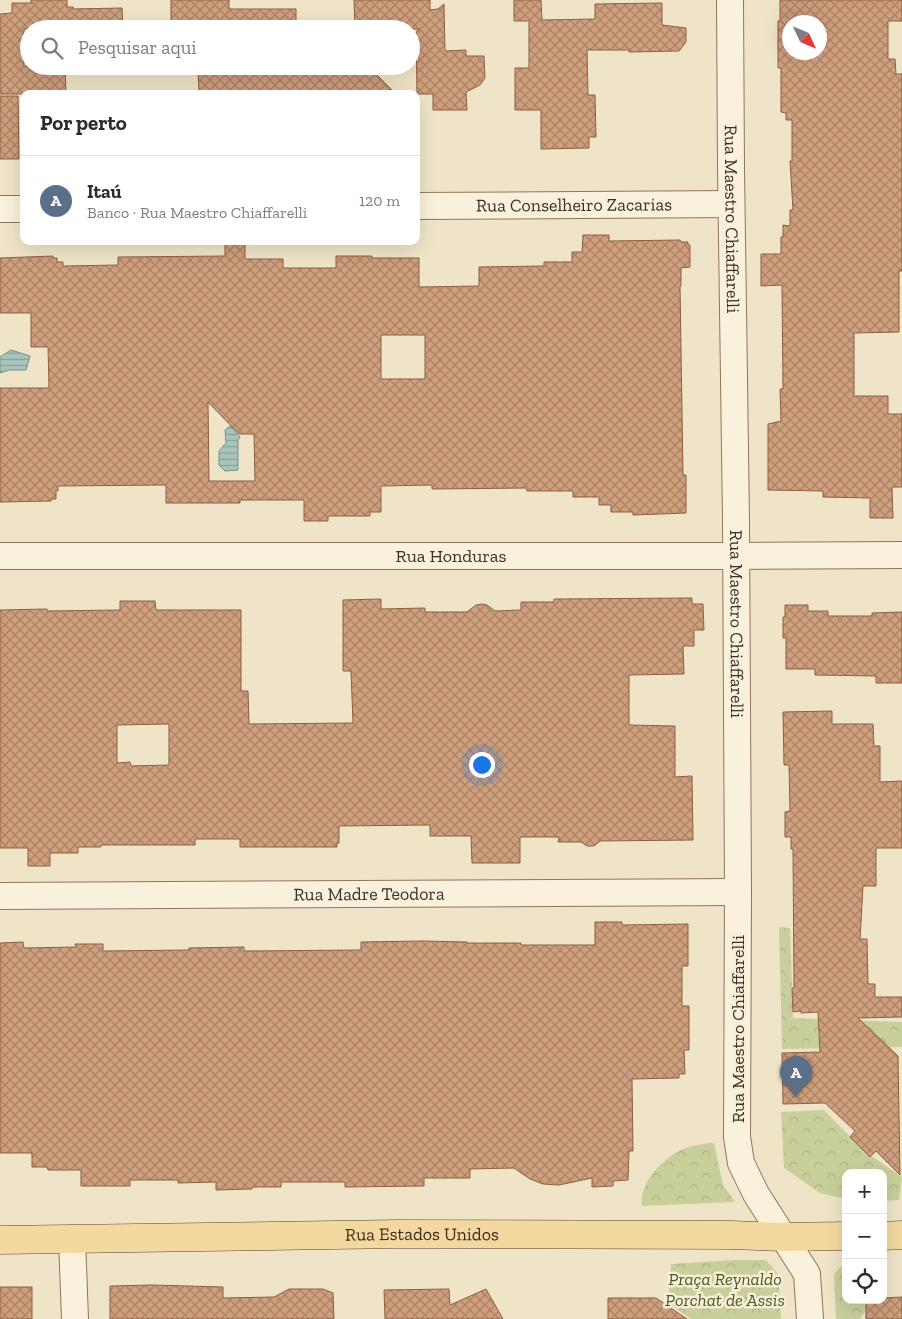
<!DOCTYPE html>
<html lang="pt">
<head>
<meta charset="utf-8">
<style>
  body { margin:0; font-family:"Zilla Slab",serif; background:#f7f7f7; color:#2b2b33 }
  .controls { position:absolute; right:15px; bottom:15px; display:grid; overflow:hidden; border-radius:10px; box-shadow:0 5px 20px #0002 }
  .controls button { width:45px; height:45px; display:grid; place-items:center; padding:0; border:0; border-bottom:1px solid #e1e1e2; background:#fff; color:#2b2b33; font:25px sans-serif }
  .compass { position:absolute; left:782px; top:15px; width:45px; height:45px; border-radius:50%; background:#fff; box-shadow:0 5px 20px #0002; rotate:134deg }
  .you { position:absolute; left:481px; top:764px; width:18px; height:18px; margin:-12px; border:4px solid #fff; border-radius:50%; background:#1a73e8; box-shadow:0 0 0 8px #1a73e833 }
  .badge { display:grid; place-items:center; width:32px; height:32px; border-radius:50%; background:#9e2a2b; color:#fff; font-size:16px; font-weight:700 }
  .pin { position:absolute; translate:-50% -41px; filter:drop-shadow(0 1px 2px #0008) }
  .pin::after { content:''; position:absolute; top:26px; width:18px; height:15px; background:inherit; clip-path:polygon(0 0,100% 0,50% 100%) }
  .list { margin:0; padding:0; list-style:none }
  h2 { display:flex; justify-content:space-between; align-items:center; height:65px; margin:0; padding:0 20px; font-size:21px }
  h2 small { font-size:16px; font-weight:400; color:#7c7c81 }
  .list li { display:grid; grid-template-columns:32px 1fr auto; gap:15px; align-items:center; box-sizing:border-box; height:90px; padding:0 20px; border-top:1px solid #e1e1e2 }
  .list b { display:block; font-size:19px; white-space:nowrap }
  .list p { margin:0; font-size:16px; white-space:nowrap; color:#7c7c81 }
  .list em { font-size:16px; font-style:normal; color:#7c7c81 }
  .icon { flex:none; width:28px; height:28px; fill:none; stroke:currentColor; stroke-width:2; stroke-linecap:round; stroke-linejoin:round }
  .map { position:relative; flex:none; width:902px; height:1319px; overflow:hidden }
  .search { position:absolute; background:#fff; box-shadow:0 5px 20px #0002; left:20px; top:20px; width:400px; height:55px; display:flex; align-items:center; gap:12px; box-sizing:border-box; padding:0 18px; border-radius:28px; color:#7c7c81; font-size:19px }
  .panel { position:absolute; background:#fff; box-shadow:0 5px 20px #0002; left:20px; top:90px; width:400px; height:155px; border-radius:10px }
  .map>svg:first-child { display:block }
  .park { fill:url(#park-crowns) }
  .water { fill:url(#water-rules); stroke:#6f938a }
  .building { fill:url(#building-cross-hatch); stroke:#8d5f41; fill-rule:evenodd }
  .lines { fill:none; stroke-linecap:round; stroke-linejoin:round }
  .minor-casing { stroke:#8d765c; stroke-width:28 }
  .major-casing { stroke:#5b4430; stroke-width:29 }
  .minor { stroke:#faf1dc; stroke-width:26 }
  .major { stroke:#f3d9a0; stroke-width:28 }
  .labels { text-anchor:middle; stroke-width:5; stroke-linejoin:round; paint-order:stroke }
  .street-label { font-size:18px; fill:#3d2e20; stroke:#f7eed8 }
  .park-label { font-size:18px; font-style:italic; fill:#4d5a26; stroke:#f7eed8 }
</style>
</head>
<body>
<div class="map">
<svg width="902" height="1319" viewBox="0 0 902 1319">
  <defs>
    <pattern id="park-crowns" width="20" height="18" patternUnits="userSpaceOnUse" patternTransform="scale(1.25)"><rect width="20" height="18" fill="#c9cf9b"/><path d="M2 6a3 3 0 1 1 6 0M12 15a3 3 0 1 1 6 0" fill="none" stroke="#aeb285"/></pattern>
    <pattern id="water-rules" width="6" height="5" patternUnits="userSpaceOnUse" patternTransform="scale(1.25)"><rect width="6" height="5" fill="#a9c4bc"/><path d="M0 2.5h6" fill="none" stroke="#8ba098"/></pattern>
    <pattern id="building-cross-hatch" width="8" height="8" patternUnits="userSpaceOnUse" patternTransform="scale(1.25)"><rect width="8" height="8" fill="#cf9f7d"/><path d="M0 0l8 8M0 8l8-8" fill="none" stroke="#a98266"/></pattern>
  </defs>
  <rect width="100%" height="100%" fill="#f0e4c8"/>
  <g class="park">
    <polygon points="779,927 790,928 793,1018 902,1022 902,1047 782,1049"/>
    <polygon points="824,1110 864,1151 902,1177 899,1200 883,1201 883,1173 846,1173 846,1199 820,1193 784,1168 781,1112"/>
    <path d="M708,1143H714L723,1185L735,1202L642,1206C639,1183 661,1160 681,1150C689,1146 699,1145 708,1143Z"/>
    <polygon points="733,1260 766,1260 778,1274 781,1319 691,1319 668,1303 671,1264"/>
    <polygon points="840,1267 846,1267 846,1300 873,1300 860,1319 836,1319 834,1274"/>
  </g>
  <g class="water">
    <polygon points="11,350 30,356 26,370 9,370 0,373 0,357"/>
    <polygon points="230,426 240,437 238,440 238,470 225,471 219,465 219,451 226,443 225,430"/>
  </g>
  <g class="building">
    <polygon points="31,0 67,0 67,7 73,7 73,9 122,8 123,29 24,29 24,66 65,66 66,94 0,94 0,14 12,13 12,3 31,3"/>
    <polygon points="171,0 229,0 229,9 296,9 296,29 171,29"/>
    <polygon points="354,0 430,0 430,10 438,9 444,4 445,51 466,50 466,56 484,56 485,78 480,85 466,92 467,110 433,110 433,94 417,94 416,32 419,29 355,29"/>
    <polygon points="514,0 541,0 542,20 595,19 595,4 662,3 662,25 686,28 686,42 679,51 629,52 629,50 587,50 588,95 595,95 596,137 589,137 589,148 541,149 541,110 515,110 515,68 529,68 529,21 514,21"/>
    <path d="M780,0H902V21H888V59H895L896,74H902V271H899V332L854,333V396H888V414H902V487H892L893,518H870V498L823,497V491L768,490V424L781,421L780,389H783L782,285L761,286V254H781V237H783V225L790,226V210H793L790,161H792V120H786V113L781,112V68H778V21H780ZM790,22H820V52H790Z"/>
    <polygon points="231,66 368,66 396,94 199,94 198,70 231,70"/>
    <polygon points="0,96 18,96 19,159 0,159"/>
    <path d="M583,235H609V241L680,240L681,242H688V245H690V267L681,268V286H680L683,475H686V513L633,515V512H611V505H599V497H573V491H527L526,488L432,489V485L381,486V512H370V516H328V521H304V500H240V503H166V485L58,486V491L56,490V499H51V501L0,502V388H49L48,347H31V313H0V258L53,256V258H57V262H63V266L118,265V257L225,256V241H245V259H283V268H336V256H372V258H419V287L479,286V267L544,266V262H572V252H582ZM381,335H425V379H381ZM208,402L239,434H254L255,481H209Z"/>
    <path d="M692,598V604H703L704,630H694V646H683L684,674L629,675V725L675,726V777L692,776L693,840L600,841L594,846H587L581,842H558L559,837H520V863H472L471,836H430V825L339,826V843H337V847H240V839H195V845H101V847H78V853H50V866H28V848H0V610L47,609V611L120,610V601H155L156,610H241V691H248L249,724L353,723L351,671H343V600L381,599V609L425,608V612H467L476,605L482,604L487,605L495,611L521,610V602H554V599ZM169,724V765L131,766L130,762L117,763V725Z"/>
    <polygon points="785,605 808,605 808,611 828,611 828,616 872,616 872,613 902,612 902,683 876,683 876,676 815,675 815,669 786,669 786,638 783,638 783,617 785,617"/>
    <polygon points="832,711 832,724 873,724 874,746 880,746 880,782 902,781 902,848 876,848 876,886 863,886 860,939 867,939 868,984 875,984 875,997 902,997 902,1017 858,1018 898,1056 900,1175 876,1151 870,1157 850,1137 855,1131 825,1103 783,1104 782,1053 820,1052 818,1012 801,1013 801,1011 793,1012 792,988 794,988 793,849 791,849 791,837 785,837 785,812 790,811 789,765 784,765 783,712"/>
    <polygon points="595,922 622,922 622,925 688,924 688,966 682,966 682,1006 689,1006 689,1050 684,1050 685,1074 679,1074 679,1078 632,1079 633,1151 629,1151 628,1180 613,1181 613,1186 592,1187 592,1178 559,1185 543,1184 530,1179 514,1168 470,1169 470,1178 424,1178 424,1186 345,1187 345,1182 281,1182 281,1187 252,1187 252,1189 216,1190 216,1182 178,1183 178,1180 130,1180 130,1186 81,1186 81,1170 48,1170 47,1167 32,1167 32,1153 0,1153 0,943 23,942 24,948 76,947 75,944 103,944 103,951 189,950 189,948 244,947 244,951 361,950 361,942 423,941 467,942 467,943 521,943 521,945 595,945"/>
    <polygon points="151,1285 223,1287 223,1298 274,1297 289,1289 323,1289 333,1293 334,1319 110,1319 110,1286"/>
    <rect x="0" y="1287" width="32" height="32"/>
    <polygon points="449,1289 450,1305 486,1289 503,1319 385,1319 384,1290"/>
    <polygon points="902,1297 902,1319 866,1319 866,1300 883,1300 883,1298"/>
    <polygon points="608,1298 656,1298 687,1319 608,1319"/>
  </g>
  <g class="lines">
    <g class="minor-casing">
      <g id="minor">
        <path id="s1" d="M730,0L731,168L736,520L738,892L737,1137L741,1163L756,1194L807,1274L810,1319"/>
        <path id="s2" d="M416,206L731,204"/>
        <polyline points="0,209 24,209"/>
        <path id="s3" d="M0,556H735L902,555"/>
        <path id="s4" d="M0,896L738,892"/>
        <polyline points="72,1239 75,1319"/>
      </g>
    </g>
    <g class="major-casing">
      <g id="major">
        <polyline points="883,1236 902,1235"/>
        <path id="s5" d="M0,1240L397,1234L731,1235L782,1237L846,1236"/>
      </g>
    </g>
    <use href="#minor" class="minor"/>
    <use href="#major" class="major"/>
  </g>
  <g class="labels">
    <g class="street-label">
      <text dy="6" stroke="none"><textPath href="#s2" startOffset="158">Rua Conselheiro Zacarias</textPath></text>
      <text dy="6" stroke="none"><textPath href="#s1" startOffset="219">Rua Maestro Chiaffarelli</textPath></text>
      <text dy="6" stroke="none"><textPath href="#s3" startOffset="451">Rua Honduras</textPath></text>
      <text dy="6" stroke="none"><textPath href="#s1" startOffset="624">Rua Maestro Chiaffarelli</textPath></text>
      <text dy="6" stroke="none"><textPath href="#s4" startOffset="369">Rua Madre Teodora</textPath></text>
      <text transform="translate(738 1029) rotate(-90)" y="6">Rua Maestro Chiaffarelli</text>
      <text dy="6" stroke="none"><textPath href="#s5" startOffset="422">Rua Estados Unidos</textPath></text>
    </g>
    <g class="park-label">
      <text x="725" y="1285">Praça Reynaldo<tspan x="725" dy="21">Porchat de Assis</tspan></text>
    </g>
  </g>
</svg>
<div class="controls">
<button>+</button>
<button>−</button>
<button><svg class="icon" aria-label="locate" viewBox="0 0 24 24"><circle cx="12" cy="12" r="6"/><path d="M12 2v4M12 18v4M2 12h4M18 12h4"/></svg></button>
</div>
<svg class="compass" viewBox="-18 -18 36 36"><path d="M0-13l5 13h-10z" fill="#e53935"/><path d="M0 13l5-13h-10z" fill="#7c7c81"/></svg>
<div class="you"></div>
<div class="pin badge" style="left:796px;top:1097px;background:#5c6f8a">A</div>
<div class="search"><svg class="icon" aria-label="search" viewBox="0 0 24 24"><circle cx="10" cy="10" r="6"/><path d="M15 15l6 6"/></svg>Pesquisar aqui</div>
<section class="panel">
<h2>Por perto<small></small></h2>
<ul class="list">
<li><span class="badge" style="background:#5c6f8a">A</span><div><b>Itaú</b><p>Banco · Rua Maestro Chiaffarelli</p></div><em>120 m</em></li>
</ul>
</section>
</div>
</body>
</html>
